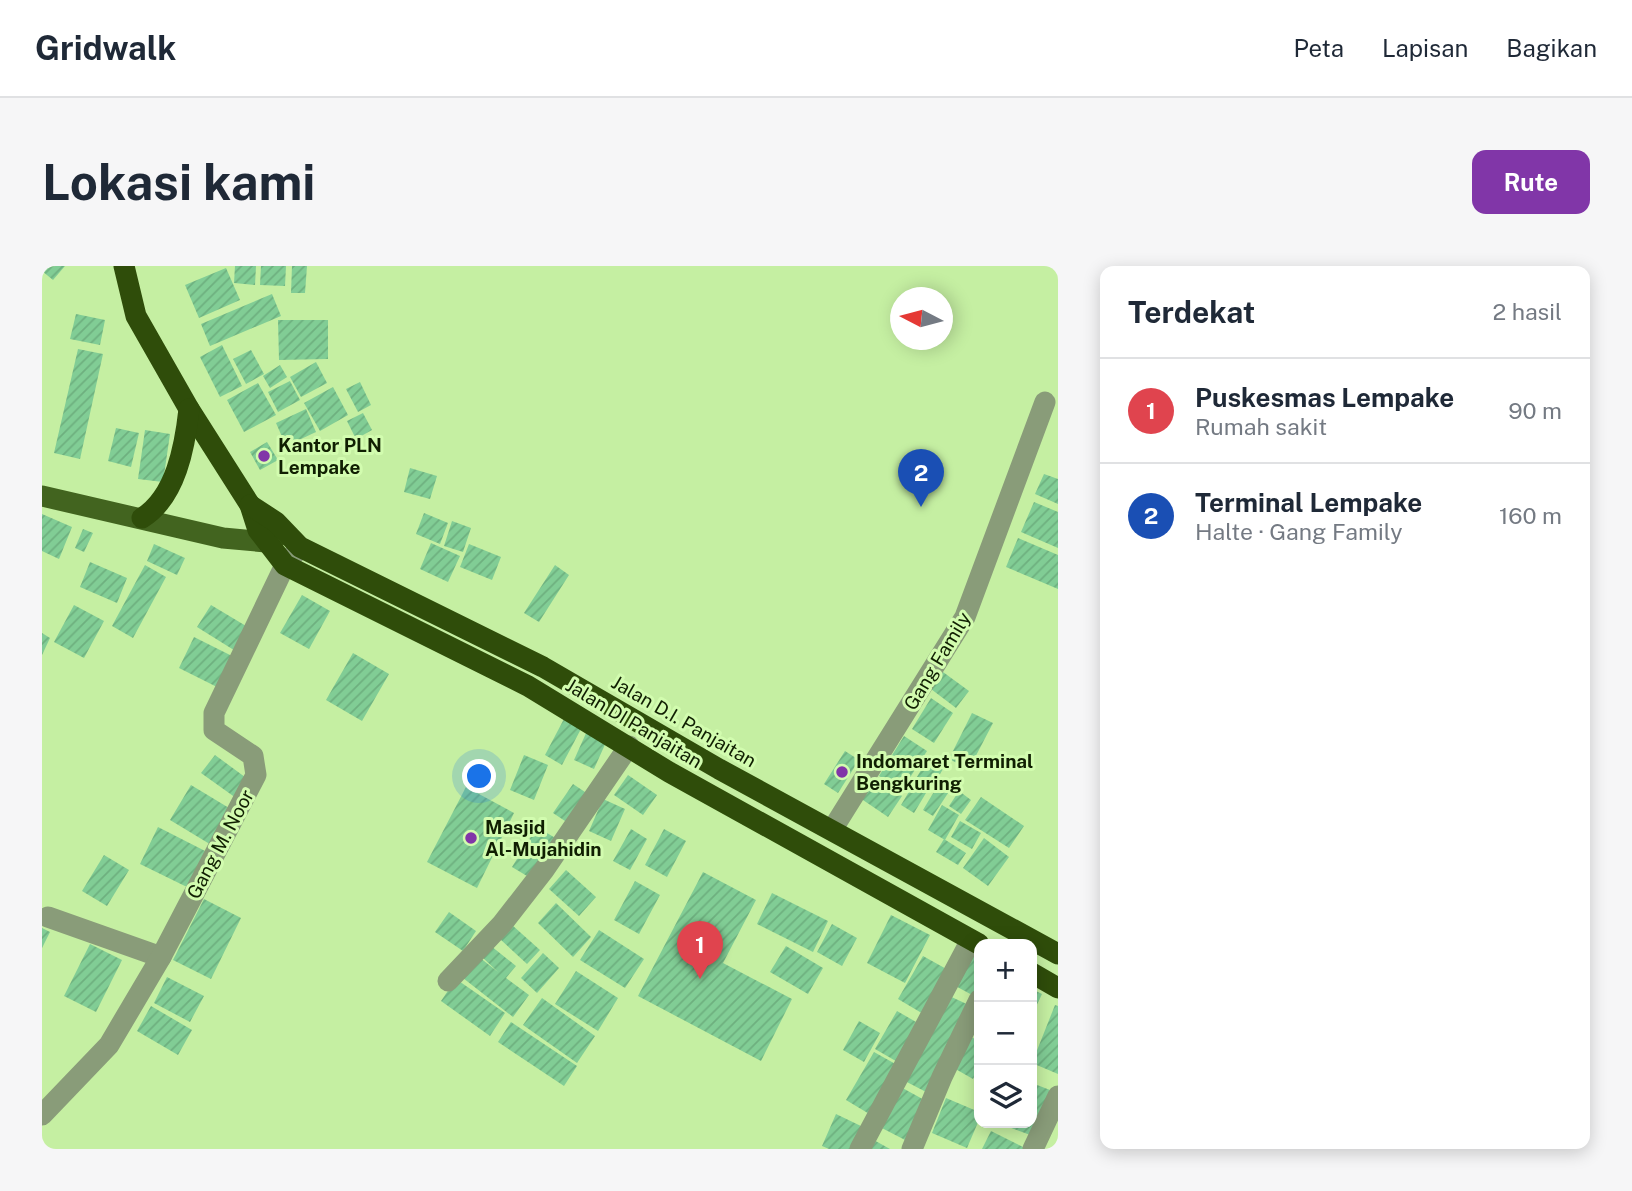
<!DOCTYPE html>
<html lang="id">
<head>
<meta charset="utf-8">
<style>
  body { margin:0; font-family:"Public Sans",sans-serif; background:#f6f6f7; color:#1f2937 }
  .controls { position:absolute; right:21px; bottom:21px; display:grid; overflow:hidden; border-radius:14px; box-shadow:0 4px 18px #0003 }
  .controls button { width:63px; height:63px; display:grid; place-items:center; padding:0; border:0; border-bottom:2px solid #e0e1e3; background:#fff; color:#1f2937; font:35px sans-serif }
  .compass { position:absolute; left:848px; top:21px; width:63px; height:63px; border-radius:50%; background:#fff; box-shadow:0 4px 18px #0003; rotate:276deg }
  .you { position:absolute; left:438px; top:511px; width:24px; height:24px; margin:-18px; border:5px solid #fff; border-radius:50%; background:#1a73e8; box-shadow:0 0 0 10px #1a73e833 }
  .badge { display:grid; place-items:center; width:46px; height:46px; border-radius:50%; background:#8136a8; color:#fff; font-size:23px; font-weight:700 }
  .pin { position:absolute; translate:-50% -58px; filter:drop-shadow(0 2px 4px #0008) }
  .pin::after { content:''; position:absolute; top:37px; width:24px; height:21px; background:inherit; clip-path:polygon(0 0,100% 0,50% 100%) }
  .list { margin:0; padding:0; list-style:none }
  h2 { display:flex; justify-content:space-between; align-items:center; height:91px; margin:0; padding:0 28px; font-size:30px }
  h2 small { font-size:23px; font-weight:400; color:#747a83 }
  .list li { display:grid; grid-template-columns:46px 1fr auto; gap:21px; align-items:center; box-sizing:border-box; height:105px; padding:0 28px; border-top:2px solid #e0e1e3 }
  .list b { display:block; font-size:26px; white-space:nowrap }
  .list p { margin:0; font-size:23px; white-space:nowrap; color:#747a83 }
  .list em { font-size:23px; font-style:normal; color:#747a83 }
  .icon { flex:none; width:38px; height:38px; fill:none; stroke:currentColor; stroke-width:2; stroke-linecap:round; stroke-linejoin:round }
  .map { position:relative; flex:none; width:1016px; height:883px; overflow:hidden; border-radius:14px }
  header { display:flex; align-items:center; gap:42px; box-sizing:border-box; height:98px; padding:0 35px; background:#fff; border-bottom:2px solid #e0e1e3 }
  header strong { font-size:33px }
  nav { display:flex; gap:38px; margin-inline-start:auto; font-size:24px }
  .intro { display:flex; align-items:center; justify-content:space-between; box-sizing:border-box; height:168px; padding:0 42px }
  h1 { margin:0; font-size:49px }
  .button { padding:18px 32px; border-radius:14px; background:#8136a8; color:#fff; font-size:24px; font-weight:700 }
  main { display:flex; gap:42px; padding:0 42px }
  aside { flex:1; background:#fff; border-radius:14px; box-shadow:0 4px 18px #0003 }
  .map>svg:first-child { display:block }
  .building { fill:url(#building-hatch) }
  .lines { fill:none; stroke-linecap:round; stroke-linejoin:round }
  .minor { stroke:#899c79; stroke-width:21 }
  .major { stroke:#42641f; stroke-width:21 }
  .highway { stroke:#2f4d0a; stroke-width:21 }
  .poi-dot { fill:#8136a8; stroke:#d2fcaf; stroke-width:2.5 }
  .labels { text-anchor:middle; stroke-width:6; stroke-linejoin:round; paint-order:stroke }
  .poi-label { font-size:19px; font-weight:bold; fill:#101f02; stroke:#d2fcaf; text-anchor:start }
  .street-label { font-size:19px; fill:#101f02; stroke:#d2fcaf }
</style>
</head>
<body>
<header>
<strong>Gridwalk</strong>
<nav><a>Peta</a><a>Lapisan</a><a>Bagikan</a></nav>
</header>
<div class="intro"><h1>Lokasi kami</h1><a class="button">Rute</a></div>
<main>
<div class="map">
<svg width="1016" height="883" viewBox="0 0 1016 883">
  <defs>
    <pattern id="building-hatch" width="6" height="6" patternUnits="userSpaceOnUse" patternTransform="scale(1.75)"><rect width="6" height="6" fill="#81cd95"/><path d="M-1 1l2-2M0 6l6-6M5 7l2-2" fill="none" stroke="#6eb07f"/></pattern>
  </defs>
  <rect width="100%" height="100%" fill="#c5efa2"/>
  <g class="building">
    <polygon points="0,0 23,0 11,14 0,5"/>
    <polygon points="193,0 214,0 213,19 192,17"/>
    <polygon points="219,0 244,0 243,20 218,19"/>
    <polygon points="250,0 265,0 263,27 249,27"/>
    <polygon points="184,2 198,34 157,52 143,19"/>
    <polygon points="230,28 239,50 168,80 159,58"/>
    <polygon points="34,48 63,54 58,79 28,73"/>
    <polygon points="236,54 286,54 286,93 237,94"/>
    <polygon points="180,79 200,120 178,131 158,91"/>
    <polygon points="36,83 61,88 38,193 12,187"/>
    <polygon points="209,84 222,108 204,118 191,93"/>
    <polygon points="274,96 285,117 259,131 248,111"/>
    <polygon points="238,99 245,111 228,122 221,110"/>
    <polygon points="248,115 258,134 236,146 226,126"/>
    <polygon points="318,116 329,139 316,146 304,123"/>
    <polygon points="216,117 234,149 202,166 185,134"/>
    <polygon points="291,121 306,149 278,165 262,137"/>
    <polygon points="264,143 274,166 244,180 234,157"/>
    <polygon points="321,147 330,164 314,173 305,155"/>
    <polygon points="74,162 97,167 89,201 66,195"/>
    <polygon points="103,164 128,168 121,216 96,213"/>
    <polygon points="225,176 236,194 218,204 208,186"/>
    <polygon points="368,202 395,210 388,233 362,226"/>
    <polygon points="1002,208 1016,213 1016,238 993,228"/>
    <polygon points="992,236 1016,246 1016,282 979,266"/>
    <polygon points="382,247 406,257 398,278 374,268"/>
    <polygon points="0,248 30,261 17,293 0,285"/>
    <polygon points="410,255 429,262 421,286 402,280"/>
    <polygon points="41,263 51,267 42,286 33,282"/>
    <polygon points="976,272 1016,289 1016,323 964,301"/>
    <polygon points="389,277 418,290 406,316 378,303"/>
    <polygon points="112,278 143,292 135,309 105,295"/>
    <polygon points="427,278 459,291 450,314 418,301"/>
    <polygon points="48,296 85,312 75,337 38,321"/>
    <polygon points="103,299 124,311 91,372 70,360"/>
    <polygon points="513,299 527,309 497,356 482,347"/>
    <polygon points="260,329 288,345 267,383 238,367"/>
    <polygon points="32,339 62,355 42,392 12,376"/>
    <polygon points="169,339 209,363 195,386 155,361"/>
    <polygon points="0,367 8,372 0,389"/>
    <polygon points="152,371 194,392 179,423 137,402"/>
    <polygon points="311,387 347,408 320,455 284,434"/>
    <polygon points="901,406 927,425 914,442 889,423"/>
    <polygon points="889,432 911,447 892,477 870,463"/>
    <polygon points="930,447 951,457 927,503 907,493"/>
    <polygon points="523,451 540,461 520,499 503,489"/>
    <polygon points="545,465 565,474 552,503 532,494"/>
    <polygon points="862,470 885,485 860,524 837,510"/>
    <polygon points="803,485 817,494 796,527 782,518"/>
    <polygon points="173,489 207,514 194,532 159,507"/>
    <polygon points="482,489 506,499 492,534 468,524"/>
    <polygon points="886,493 901,503 889,523 873,514"/>
    <polygon points="586,509 615,529 601,549 572,529"/>
    <polygon points="832,511 860,530 846,551 818,532"/>
    <polygon points="899,514 910,521 891,550 881,544"/>
    <polygon points="531,518 549,530 529,559 511,547"/>
    <polygon points="149,519 192,545 171,580 128,554"/>
    <polygon points="871,519 884,527 872,547 859,539"/>
    <polygon points="424,521 472,547 435,622 385,596"/>
    <polygon points="917,525 929,534 919,548 907,540"/>
    <polygon points="939,531 982,560 967,582 923,554"/>
    <polygon points="561,533 583,543 569,575 547,565"/>
    <polygon points="900,539 917,549 903,574 886,564"/>
    <polygon points="918,555 939,567 930,583 909,571"/>
    <polygon points="116,561 167,587 149,623 98,598"/>
    <polygon points="495,561 515,573 490,613 470,601"/>
    <polygon points="589,563 605,573 588,604 571,595"/>
    <polygon points="622,563 644,575 625,611 603,599"/>
    <polygon points="942,572 967,591 946,620 921,602"/>
    <polygon points="902,573 924,587 916,599 894,586"/>
    <polygon points="62,589 87,604 65,640 40,625"/>
    <polygon points="524,604 554,631 537,650 507,623"/>
    <polygon points="661,606 714,634 681,697 750,733 719,795 596,730"/>
    <polygon points="593,615 618,629 597,668 572,654"/>
    <polygon points="730,627 786,655 771,686 715,658"/>
    <polygon points="162,633 199,652 169,713 131,694"/>
    <polygon points="514,637 549,671 531,691 496,657"/>
    <polygon points="407,646 434,665 421,685 393,666"/>
    <polygon points="849,649 888,669 863,717 825,697"/>
    <polygon points="790,658 815,672 800,700 775,686"/>
    <polygon points="470,659 498,684 485,698 458,673"/>
    <polygon points="0,662 8,666 0,682"/>
    <polygon points="557,664 602,693 583,722 538,694"/>
    <polygon points="48,678 80,694 54,746 22,730"/>
    <polygon points="449,680 474,700 464,712 487,729 471,751 421,712 437,691 456,706 440,691"/>
    <polygon points="744,680 781,702 766,728 728,706"/>
    <polygon points="925,685 937,692 937,720 932,730 908,717"/>
    <polygon points="501,687 517,702 495,727 479,712"/>
    <polygon points="881,690 908,705 883,749 856,733"/>
    <polygon points="534,705 576,732 556,765 513,738"/>
    <polygon points="125,711 162,730 148,756 112,737"/>
    <polygon points="414,713 463,747 448,770 399,735"/>
    <polygon points="990,723 1000,728 990,749"/>
    <polygon points="903,728 929,740 886,827 861,814"/>
    <polygon points="500,732 553,770 535,797 481,759"/>
    <polygon points="1013,739 1016,740 1016,808 990,797"/>
    <polygon points="109,740 150,764 136,789 95,765"/>
    <polygon points="855,745 881,760 859,798 833,783"/>
    <polygon points="817,755 838,767 822,796 801,784"/>
    <polygon points="469,756 535,800 522,820 456,776"/>
    <polygon points="927,770 937,775 937,802 931,813 910,801"/>
    <polygon points="832,786 857,800 829,849 804,834"/>
    <polygon points="990,817 1008,824 991,870 956,857 990,857"/>
    <polygon points="855,819 886,836 865,875 834,859"/>
    <polygon points="904,832 937,846 937,854 925,882 890,867"/>
    <polygon points="794,848 821,861 811,883 787,883 780,880"/>
    <polygon points="949,865 985,883 940,883"/>
    <polygon points="830,873 848,883 825,883"/>
  </g>
  <g class="lines">
    <g class="minor">
      <polyline points="790,564 923,351 1003,136"/>
      <polyline points="6,651 119,691"/>
      <polyline points="406,715 460,658 502,604 587,480"/>
      <polyline points="0,849 67,779 119,691 214,509 211,490 172,464 172,447 243,299 258,281"/>
      <polyline points="818,883 929,674"/>
      <polyline points="870,883 900,811 937,734"/>
      <polyline points="991,883 1016,830"/>
    </g>
    <polyline class="major" points="0,230 181,272 224,276 236,270"/>
    <g class="highway">
      <polyline points="82,0 94,50 147,143 208,239 216,264 243,299 486,420 627,506 937,678"/>
      <polyline points="208,239 234,256 258,281 501,401 677,503 1016,688"/>
      <path d="M100,252C134,231 143,180 147,143"/>
      <polyline points="990,707 1016,722"/>
    </g>
  </g>
  <g class="poi-dot">
    <circle cx="222" cy="190" r="7"/>
    <circle cx="800" cy="506" r="7"/>
    <circle cx="429" cy="572" r="7"/>
  </g>
  <g class="labels">
    <g class="poi-label">
      <text x="236" y="186">Kantor PLN<tspan x="236" dy="22">Lempake</tspan></text>
      <text x="814" y="502">Indomaret Terminal<tspan x="814" dy="22">Bengkuring</tspan></text>
      <text x="443" y="568">Masjid<tspan x="443" dy="22">Al-Mujahidin</tspan></text>
    </g>
    <g class="street-label">
      <text transform="translate(895 395) rotate(-59)" y="7">Gang Family</text>
      <text transform="translate(642 455) rotate(30)" y="7">Jalan D.I. Panjaitan</text>
      <text transform="translate(592 457) rotate(31)" y="7">Jalan DI Panjaitan</text>
      <text transform="translate(178 578) rotate(-62)" y="7">Gang M. Noor</text>
    </g>
  </g>
</svg>
<div class="controls">
<button>+</button>
<button>−</button>
<button><svg class="icon" aria-label="layers" viewBox="0 0 24 24"><path d="M12 4l9 5-9 5-9-5zM3 14l9 5 9-5"/></svg></button>
</div>
<svg class="compass" viewBox="-18 -18 36 36"><path d="M0-13l5 13h-10z" fill="#e53935"/><path d="M0 13l5-13h-10z" fill="#747a83"/></svg>
<div class="you"></div>
<div class="pin badge" style="left:658px;top:713px;background:#e0444e">1</div>
<div class="pin badge" style="left:879px;top:241px;background:#1a4fb4">2</div>
</div>
<aside>
<h2>Terdekat<small>2 hasil</small></h2>
<ul class="list">
<li><span class="badge" style="background:#e0444e">1</span><div><b>Puskesmas Lempake</b><p>Rumah sakit</p></div><em>90 m</em></li>
<li><span class="badge" style="background:#1a4fb4">2</span><div><b>Terminal Lempake</b><p>Halte · Gang Family</p></div><em>160 m</em></li>
</ul>
</aside>
</main>
</body>
</html>
